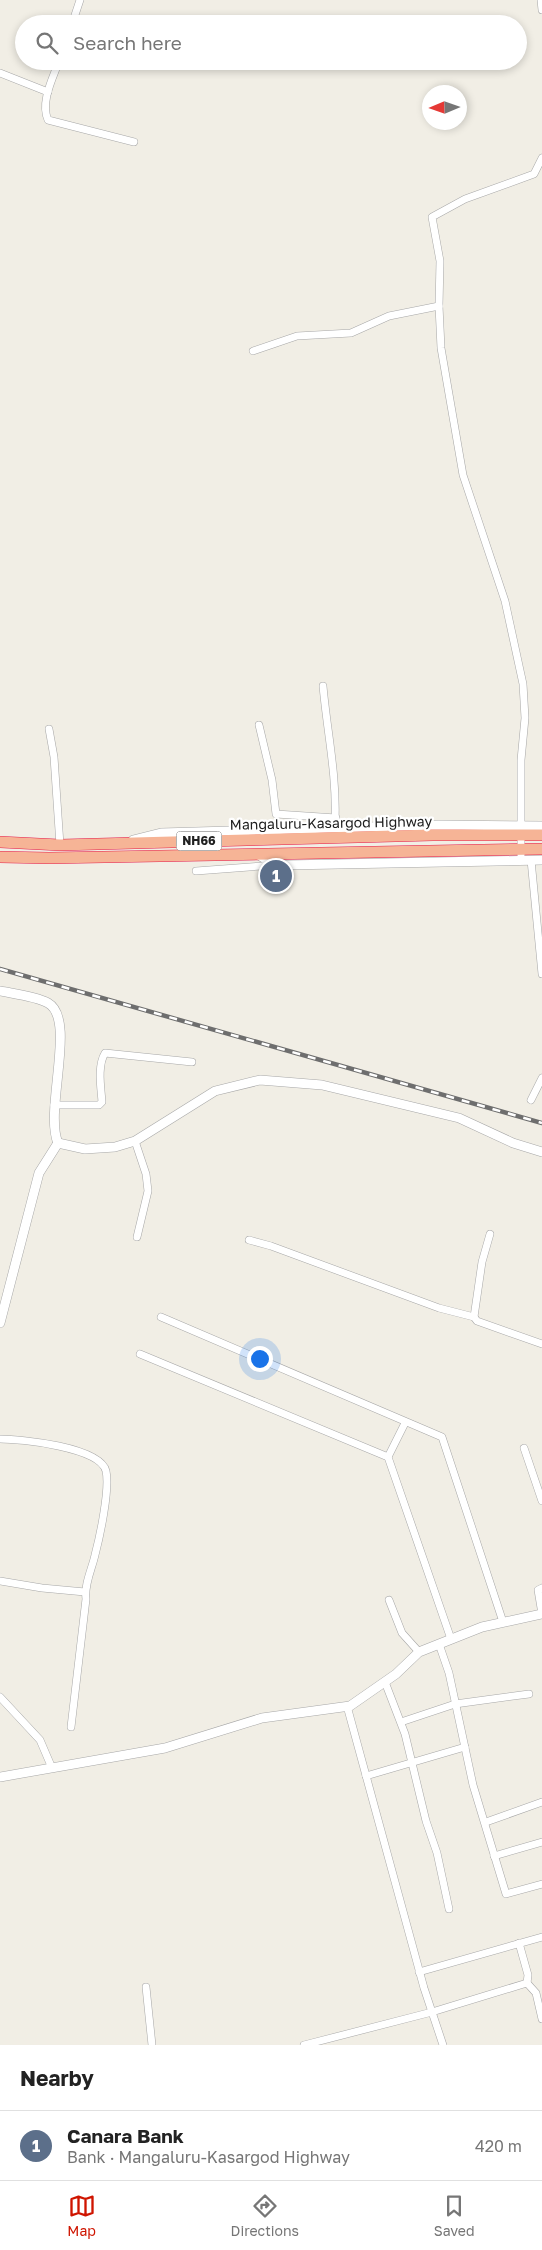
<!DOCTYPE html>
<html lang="en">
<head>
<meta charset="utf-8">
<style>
  body { margin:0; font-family:"Golos Text",sans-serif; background:#f6f6f6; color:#222 }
  .compass { position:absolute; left:422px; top:85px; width:45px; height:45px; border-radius:50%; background:#fff; box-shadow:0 2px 8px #0003; rotate:268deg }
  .you { position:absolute; left:259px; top:1358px; width:18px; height:18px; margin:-12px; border:4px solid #fff; border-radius:50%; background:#1a73e8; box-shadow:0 0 0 8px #1a73e833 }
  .badge { display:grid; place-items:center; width:32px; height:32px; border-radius:50%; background:#cf1500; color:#fff; font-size:16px; font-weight:700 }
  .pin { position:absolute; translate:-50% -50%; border:2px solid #fff; box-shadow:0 1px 5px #0006 }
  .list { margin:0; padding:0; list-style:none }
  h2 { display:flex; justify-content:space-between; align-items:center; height:65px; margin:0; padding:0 20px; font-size:21px }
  h2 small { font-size:16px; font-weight:400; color:#767676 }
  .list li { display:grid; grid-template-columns:32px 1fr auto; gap:15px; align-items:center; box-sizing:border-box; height:70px; padding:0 20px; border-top:1px solid #e0e0e0 }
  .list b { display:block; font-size:19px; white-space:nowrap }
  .list p { margin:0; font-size:16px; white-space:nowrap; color:#767676 }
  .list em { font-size:16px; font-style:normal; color:#767676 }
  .icon { flex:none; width:28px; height:28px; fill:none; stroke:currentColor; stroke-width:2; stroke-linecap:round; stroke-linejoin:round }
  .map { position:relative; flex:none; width:542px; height:2045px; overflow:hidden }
  .search { position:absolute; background:#fff; box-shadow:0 2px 8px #0003; left:15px; right:15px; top:15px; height:55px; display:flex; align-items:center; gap:12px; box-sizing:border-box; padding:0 18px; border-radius:28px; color:#767676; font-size:19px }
  .sheet { height:135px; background:#fff }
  nav { display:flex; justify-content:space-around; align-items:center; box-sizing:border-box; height:70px; border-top:1px solid #e0e0e0; background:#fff; font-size:14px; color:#767676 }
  nav a { display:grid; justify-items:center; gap:2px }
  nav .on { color:#cf1500 }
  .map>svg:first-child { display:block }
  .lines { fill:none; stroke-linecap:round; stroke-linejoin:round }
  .minor-casing { stroke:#a7a7a7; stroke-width:8 }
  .tertiary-casing { stroke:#a7a7a7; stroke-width:10 }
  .trunk-casing { stroke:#e51c4c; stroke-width:12 }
  .minor { stroke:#fff; stroke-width:7 }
  .tertiary { stroke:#fff; stroke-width:9 }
  .trunk { stroke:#f6b496; stroke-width:11 }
  .rail-casing { stroke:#6e6e6e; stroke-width:4.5 }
  .rail { stroke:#fff; stroke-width:2.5; stroke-dasharray:8; stroke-linecap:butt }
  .labels { text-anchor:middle; stroke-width:4.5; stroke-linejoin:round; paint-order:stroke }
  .shield { fill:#fff; stroke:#636363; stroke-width:1 }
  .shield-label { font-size:12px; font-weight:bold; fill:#202020 }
  .street-label { font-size:14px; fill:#202020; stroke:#fff }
</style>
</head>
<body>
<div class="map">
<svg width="542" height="2045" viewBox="0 0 542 2045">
  <rect width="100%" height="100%" fill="#f1eee5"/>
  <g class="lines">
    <g class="minor-casing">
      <g id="minor">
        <polyline points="541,0 542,10"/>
        <polyline points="72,24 80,0"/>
        <path d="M59,61C53,78 40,102 48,120L134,142"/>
        <polyline points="0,73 48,92"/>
        <polyline points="253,351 297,336 351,333 389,316 439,306"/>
        <path d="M323,686C327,731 337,776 335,821"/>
        <polyline points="259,725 272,780 276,814 336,818"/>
        <polyline points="49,729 54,757 60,845"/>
        <polyline points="521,860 521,760 525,718 523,684 505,601 463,475 441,348 439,306 440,261 432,217 465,199 534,174 542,158"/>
        <polyline points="531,860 542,974"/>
        <polyline points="196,871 275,865"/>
        <polyline points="531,1100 542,1078"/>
        <path d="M54,1105H99L102,1102C101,1088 97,1066 105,1053L192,1062"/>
        <polyline points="135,1141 146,1174 148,1191 137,1237"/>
        <polyline points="249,1240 271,1246 439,1308 474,1317 477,1321 542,1344"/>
        <polyline points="161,1317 442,1437 503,1622"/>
        <polyline points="474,1317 482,1262 490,1234"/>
        <polyline points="140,1354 388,1457"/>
        <polyline points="405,1423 388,1457 451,1639"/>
        <path d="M0,1439C21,1439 100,1447 106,1471C110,1489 100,1536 95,1555C92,1569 84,1584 86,1599L71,1727"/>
        <polyline points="524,1448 542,1501"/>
        <polyline points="0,1581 42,1588 85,1592"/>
        <polyline points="389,1600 402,1633 419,1652"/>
        <polyline points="542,1614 538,1590 542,1588"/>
        <polyline points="439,1644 449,1673 473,1785 506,1894 542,1884"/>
        <polyline points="385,1682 405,1734 426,1821 437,1853 449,1909"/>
        <polyline points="0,1697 40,1740 52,1768"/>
        <polyline points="347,1706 424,1988 443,2045"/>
        <polyline points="401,1722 455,1704 529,1694"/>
        <polyline points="366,1776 465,1747"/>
        <polyline points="486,1822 542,1802"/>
        <polyline points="494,1856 542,1842"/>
        <polyline points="519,1943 528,1975 527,1983"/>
        <polyline points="419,1972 542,1937"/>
        <polyline points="527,1983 536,1993 542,2019"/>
        <polyline points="146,1987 152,2045"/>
        <polyline points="304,2045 432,2012 527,1983"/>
      </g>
    </g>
    <g class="tertiary-casing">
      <g id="tertiary">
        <polyline points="133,840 161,833 438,825 542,826"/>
        <polyline points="257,854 275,865 286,865 542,860"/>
        <path d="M0,991C15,994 35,996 48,1003C77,1019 44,1110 58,1143"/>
        <polyline points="58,1143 85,1149 115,1147 135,1141 215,1091 260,1080 322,1085 459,1118 513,1143 542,1152"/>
        <polyline points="0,1323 39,1173 58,1143"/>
        <polyline points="0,1777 165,1748 262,1718 350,1706 396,1674 419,1652 482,1627 542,1614"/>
      </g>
    </g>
    <g class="trunk-casing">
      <g id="trunk">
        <polyline points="0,842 60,845 433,835 542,835"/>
        <polyline points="0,857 49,858 542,849"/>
      </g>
    </g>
    <use href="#minor" class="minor"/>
    <use href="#tertiary" class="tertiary"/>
    <use href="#trunk" class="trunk"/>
    <g class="rail-casing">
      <polyline id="rail" points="0,969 542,1123"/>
    </g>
    <use href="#rail" class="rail"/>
  </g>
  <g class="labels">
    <rect class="shield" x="176.5" y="831.5" width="45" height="19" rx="4"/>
    <g class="shield-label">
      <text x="199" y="845">NH66</text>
    </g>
    <g class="street-label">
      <text transform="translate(331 823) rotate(-1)" y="5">Mangaluru-Kasargod Highway</text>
    </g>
  </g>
</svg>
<svg class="compass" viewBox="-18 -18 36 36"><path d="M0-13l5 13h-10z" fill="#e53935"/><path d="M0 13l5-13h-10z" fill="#767676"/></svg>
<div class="you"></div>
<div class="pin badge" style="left:276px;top:876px;background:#5c6f8a">1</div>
<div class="search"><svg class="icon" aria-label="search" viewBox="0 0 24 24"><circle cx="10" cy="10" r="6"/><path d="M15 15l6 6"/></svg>Search here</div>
</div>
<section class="sheet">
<h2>Nearby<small></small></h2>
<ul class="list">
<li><span class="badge" style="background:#5c6f8a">1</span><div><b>Canara Bank</b><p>Bank · Mangaluru-Kasargod Highway</p></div><em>420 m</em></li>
</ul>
</section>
<nav>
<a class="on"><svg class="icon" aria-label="map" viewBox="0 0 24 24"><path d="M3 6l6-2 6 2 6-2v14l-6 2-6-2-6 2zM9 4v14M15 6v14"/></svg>Map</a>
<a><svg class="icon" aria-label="directions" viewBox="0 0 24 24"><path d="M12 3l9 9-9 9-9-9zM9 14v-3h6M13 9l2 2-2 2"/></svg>Directions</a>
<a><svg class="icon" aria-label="saved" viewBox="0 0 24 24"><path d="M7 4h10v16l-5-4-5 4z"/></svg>Saved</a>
</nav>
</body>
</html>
